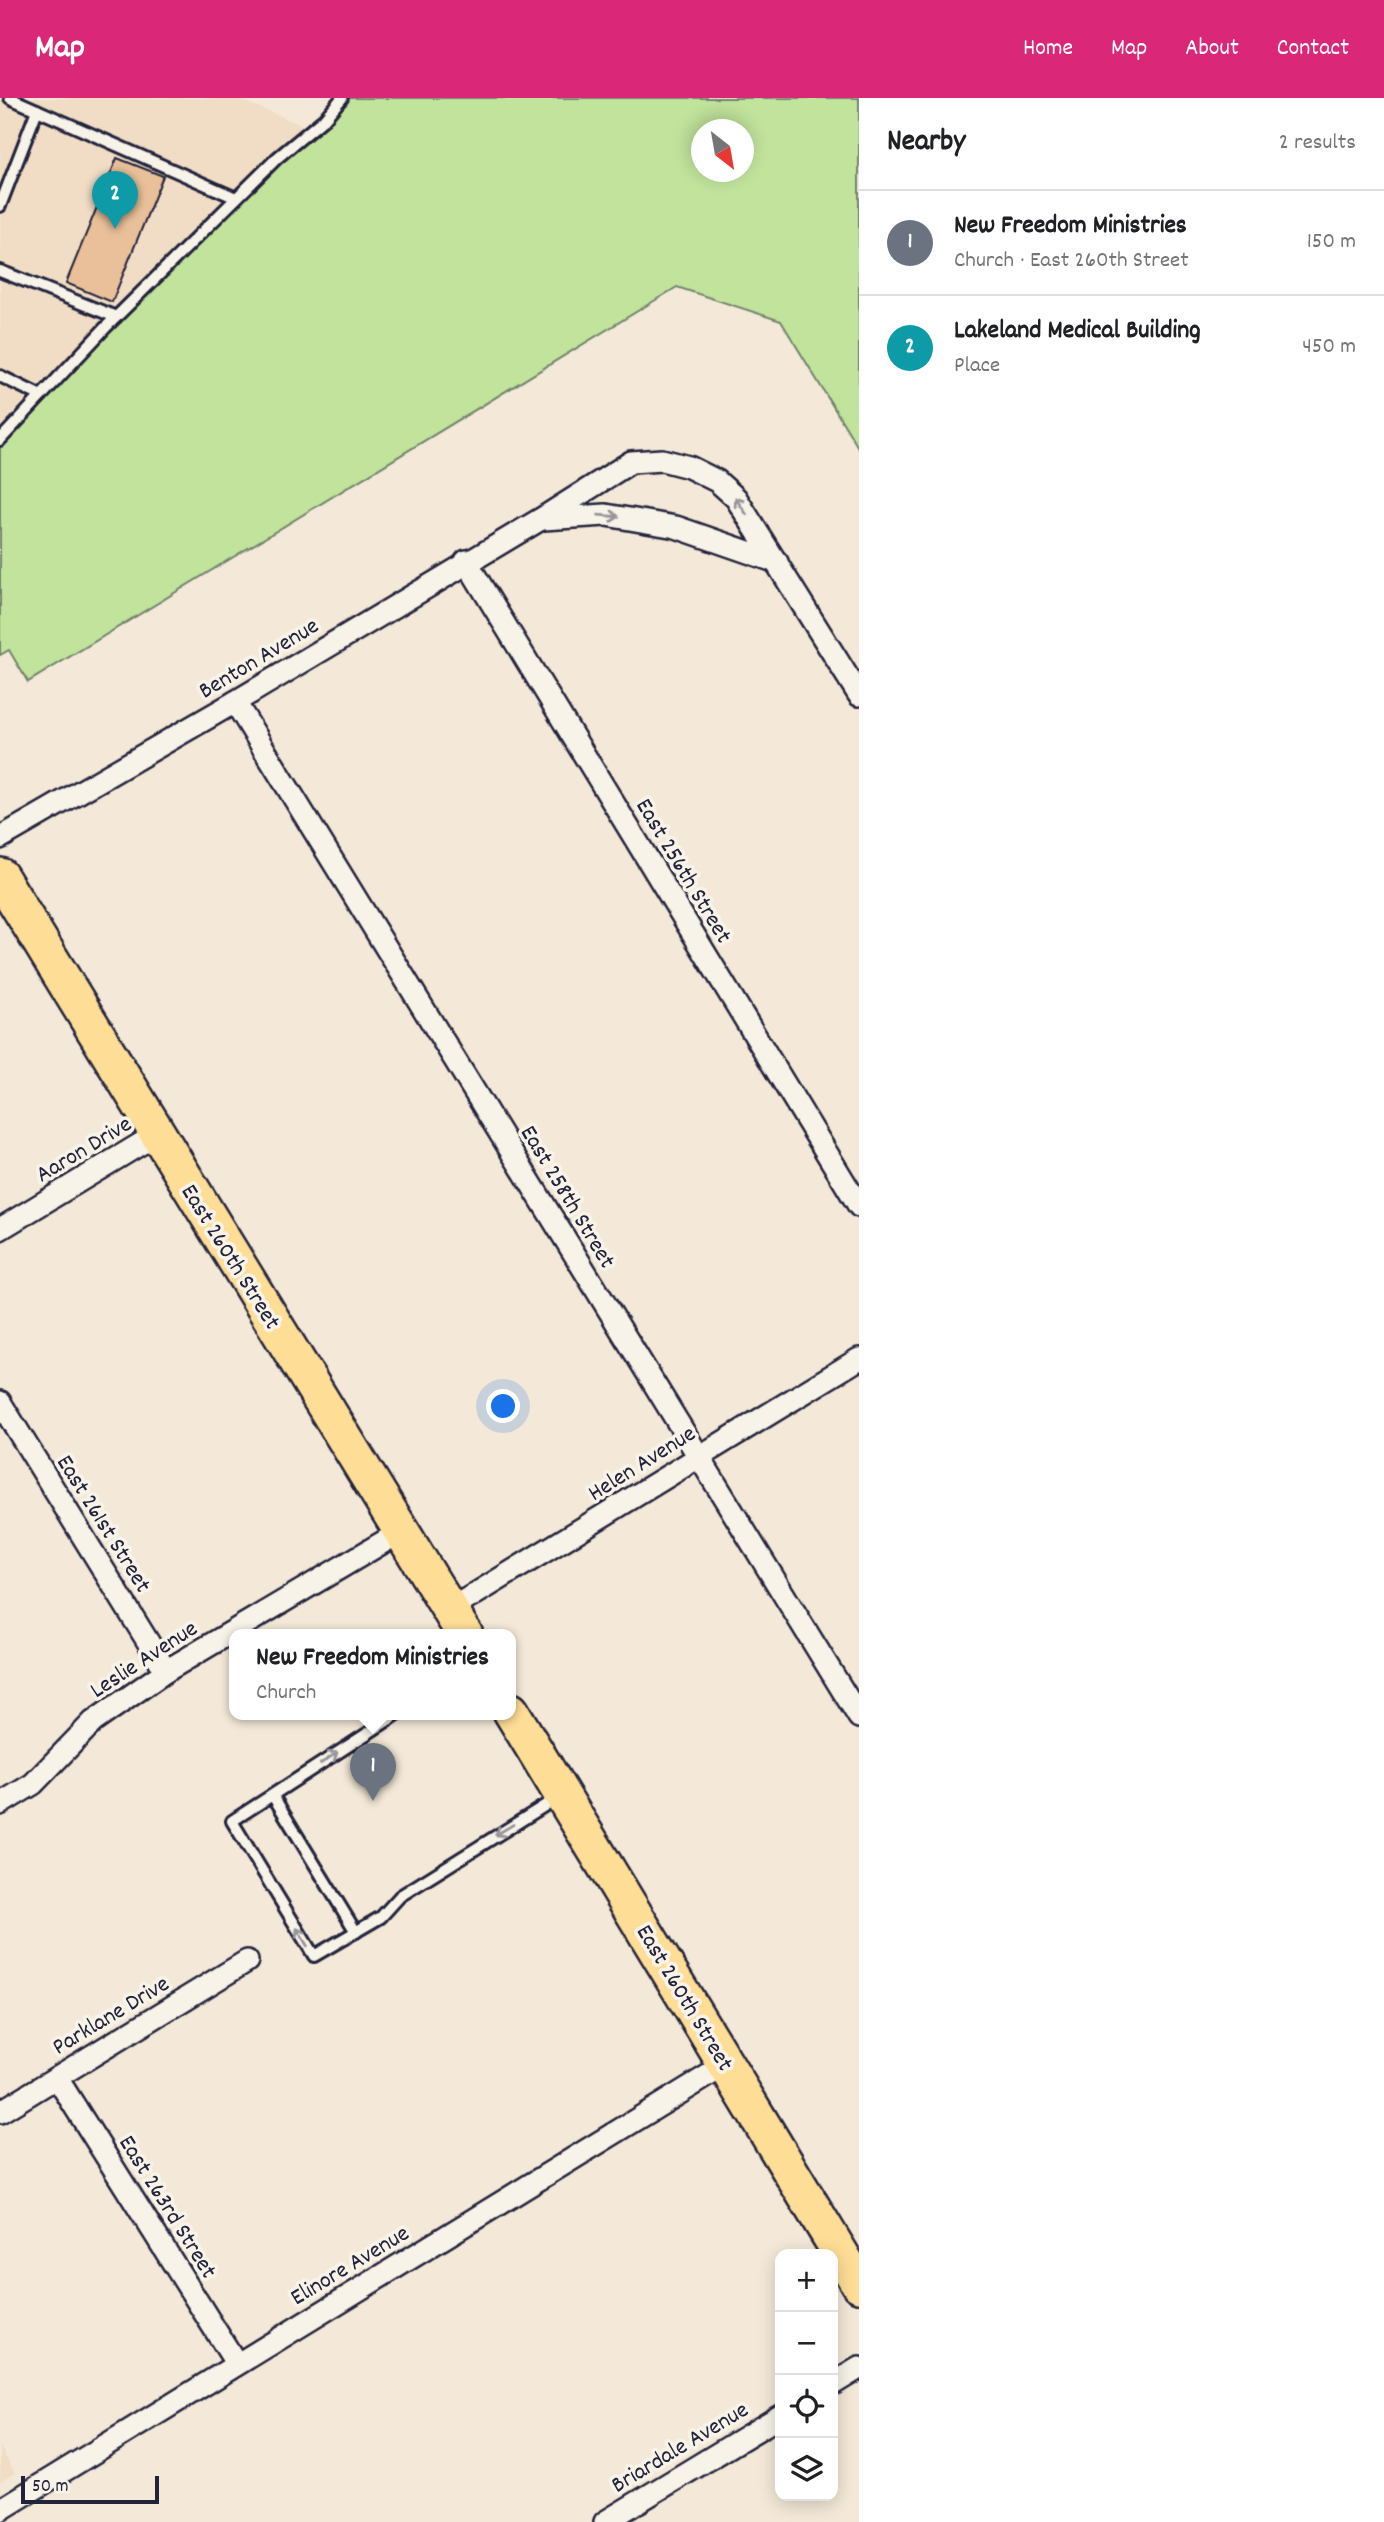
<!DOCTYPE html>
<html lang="en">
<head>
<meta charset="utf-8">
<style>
  body { margin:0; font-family:Dekko,sans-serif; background:#f6f6f6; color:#202124 }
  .controls { position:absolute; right:21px; bottom:21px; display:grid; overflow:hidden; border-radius:14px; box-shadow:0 4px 18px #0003 }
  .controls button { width:63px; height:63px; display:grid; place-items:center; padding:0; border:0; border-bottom:2px solid #e0e0e0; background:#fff; color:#202124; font:35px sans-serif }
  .compass { position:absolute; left:691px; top:21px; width:63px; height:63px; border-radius:50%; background:#fff; box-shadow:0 4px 18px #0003; rotate:149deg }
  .scale { position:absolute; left:21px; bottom:18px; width:138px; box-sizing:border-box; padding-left:7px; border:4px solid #22223b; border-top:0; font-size:19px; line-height:24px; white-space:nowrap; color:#22223b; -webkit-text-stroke:5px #f7f3e8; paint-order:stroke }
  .you { position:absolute; left:504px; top:1309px; width:24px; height:24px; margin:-18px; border:5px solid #fff; border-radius:50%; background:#1a73e8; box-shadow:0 0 0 10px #1a73e833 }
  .badge { display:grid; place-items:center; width:46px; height:46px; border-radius:50%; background:#db2777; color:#fff; font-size:23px; font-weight:700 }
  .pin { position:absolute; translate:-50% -58px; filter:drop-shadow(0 2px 4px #0008) }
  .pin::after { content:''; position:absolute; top:37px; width:24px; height:21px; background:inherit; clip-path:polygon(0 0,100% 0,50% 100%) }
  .popup { position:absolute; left:229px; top:1531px; width:287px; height:91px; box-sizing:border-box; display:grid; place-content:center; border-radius:14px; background:#fff; filter:drop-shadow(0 2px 5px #0005); font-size:23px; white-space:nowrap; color:#757577 }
  .popup b { font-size:26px; color:#202124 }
  .popup::after { content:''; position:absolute; left:50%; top:100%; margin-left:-14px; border:14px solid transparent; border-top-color:#fff }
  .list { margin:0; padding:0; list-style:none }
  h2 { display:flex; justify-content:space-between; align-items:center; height:91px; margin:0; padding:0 28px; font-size:30px }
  h2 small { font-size:23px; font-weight:400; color:#757577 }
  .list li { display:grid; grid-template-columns:46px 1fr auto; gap:21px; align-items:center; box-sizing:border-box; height:105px; padding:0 28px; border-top:2px solid #e0e0e0 }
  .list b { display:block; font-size:26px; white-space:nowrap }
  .list p { margin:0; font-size:23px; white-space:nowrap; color:#757577 }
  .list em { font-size:23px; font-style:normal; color:#757577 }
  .icon { flex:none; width:38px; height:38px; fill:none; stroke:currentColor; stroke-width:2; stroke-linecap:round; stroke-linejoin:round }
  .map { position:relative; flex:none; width:859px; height:2424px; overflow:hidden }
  header { display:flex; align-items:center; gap:42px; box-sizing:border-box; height:98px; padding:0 35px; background:#db2777; color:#fff }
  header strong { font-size:33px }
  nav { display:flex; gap:38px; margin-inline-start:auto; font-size:24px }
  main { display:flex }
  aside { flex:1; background:#fff }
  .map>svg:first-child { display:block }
  .built { fill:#f1ddc5 }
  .green { fill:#c1e39c; stroke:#72826c; stroke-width:2; fill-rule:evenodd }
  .building { fill:#e9c099; stroke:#22223b; stroke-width:2 }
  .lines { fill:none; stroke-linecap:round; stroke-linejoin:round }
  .service-casing { stroke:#22223b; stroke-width:16 }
  .minor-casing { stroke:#22223b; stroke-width:26 }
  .primary-casing { stroke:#22223b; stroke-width:40 }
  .service { stroke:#f7f3e8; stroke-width:10 }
  .minor { stroke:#f7f3e8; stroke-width:21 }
  .primary { stroke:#fedd96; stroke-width:35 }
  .oneway { stroke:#97959a }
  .labels { text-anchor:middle; stroke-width:7; stroke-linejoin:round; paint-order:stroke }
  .street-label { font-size:24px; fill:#22223b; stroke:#f7f3e8 }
</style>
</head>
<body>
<header>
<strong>Map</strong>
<nav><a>Home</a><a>Map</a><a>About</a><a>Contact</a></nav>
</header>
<main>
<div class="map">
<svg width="859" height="2424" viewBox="0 0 859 2424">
  <rect width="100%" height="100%" fill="#f4e9d8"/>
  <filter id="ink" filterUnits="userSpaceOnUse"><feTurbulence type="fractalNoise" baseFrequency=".0143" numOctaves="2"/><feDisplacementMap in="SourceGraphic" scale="14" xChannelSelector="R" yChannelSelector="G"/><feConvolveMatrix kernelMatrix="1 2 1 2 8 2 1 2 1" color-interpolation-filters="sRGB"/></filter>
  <g filter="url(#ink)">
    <g class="built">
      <polygon points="0,0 236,0 312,31 0,342"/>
      <polygon points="0,2349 15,2375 0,2384"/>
    </g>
    <path class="green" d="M343,0H859V351L781,223L677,189L28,584L9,552L0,557V342ZM702,32H744V74H702Z"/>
    <polygon class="building" points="117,60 163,78 112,204 66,185"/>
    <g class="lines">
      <g class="service-casing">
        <g id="service">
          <polyline points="37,12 236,100"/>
          <polyline points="0,108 37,12 10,0"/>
          <polyline points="0,173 116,219"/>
          <polyline points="0,278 41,298"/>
          <polyline points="0,342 105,230 277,60 324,21 342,0"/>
          <polyline points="396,1617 232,1723 314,1858 381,1819 400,1798 557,1700"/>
          <polyline points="273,1698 356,1834"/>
        </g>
      </g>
      <g class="minor-casing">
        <g id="minor">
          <polyline points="543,421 606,417 676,429 777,464"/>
          <polyline points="466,463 859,1108"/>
          <polyline points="235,604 859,1619"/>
          <polyline points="0,740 235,604 541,421 631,364 662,362 689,369 717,383 736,400 859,597"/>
          <polyline points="0,1131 157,1036"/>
          <polyline points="0,1304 166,1573"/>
          <polyline points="449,1512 859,1261"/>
          <polyline points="0,1706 33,1686 93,1624 166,1573 402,1433"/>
          <polyline points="57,1980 236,2265"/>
          <polyline points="0,2014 247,1863"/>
          <polyline points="833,2286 859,2270"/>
          <polyline points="0,2412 727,1966"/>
          <polyline points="605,2424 780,2318"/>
        </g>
      </g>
      <g class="primary-casing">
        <g id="primary">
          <polyline points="0,778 465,1537"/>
          <polyline points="511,1613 859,2186"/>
        </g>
      </g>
      <use href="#service" class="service"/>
      <use href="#minor" class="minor"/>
      <use href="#primary" class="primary"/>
    </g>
    <defs><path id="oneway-shaft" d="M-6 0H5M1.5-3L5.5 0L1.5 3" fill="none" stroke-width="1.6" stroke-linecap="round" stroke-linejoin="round" transform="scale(1.75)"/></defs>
    <g class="oneway">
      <use href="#oneway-shaft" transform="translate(741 408) rotate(-124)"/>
      <use href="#oneway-shaft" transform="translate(609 418) rotate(5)"/>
      <use href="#oneway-shaft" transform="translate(329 1660) rotate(-34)"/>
      <use href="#oneway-shaft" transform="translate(504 1732) rotate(149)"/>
      <use href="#oneway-shaft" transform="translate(302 1839) rotate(-121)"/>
    </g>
  </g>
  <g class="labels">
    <g class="street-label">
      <text transform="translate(258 559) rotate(-31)" y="8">Benton Avenue</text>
      <text transform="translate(685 772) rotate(59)" y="8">East 256th Street</text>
      <text transform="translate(83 1050) rotate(-31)" y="8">Aaron Drive</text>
      <text transform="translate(569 1098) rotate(59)" y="8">East 258th Street</text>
      <text transform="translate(232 1158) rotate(58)" y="8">East 260th Street</text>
      <text transform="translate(641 1364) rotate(-32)" y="8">Helen Avenue</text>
      <text transform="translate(105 1425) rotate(58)" y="8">East 261st Street</text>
      <text transform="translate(143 1560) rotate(-33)" y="8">Leslie Avenue</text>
      <text transform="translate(686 1899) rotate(59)" y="8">East 260th Street</text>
      <text transform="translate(110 1916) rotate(-31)" y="8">Parklane Drive</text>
      <text transform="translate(169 2108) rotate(58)" y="8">East 263rd Street</text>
      <text transform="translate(349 2166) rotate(-31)" y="8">Elinore Avenue</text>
      <text transform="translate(679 2348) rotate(-31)" y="8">Briardale Avenue</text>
    </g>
  </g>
</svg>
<div class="controls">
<button>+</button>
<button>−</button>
<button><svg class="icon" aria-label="locate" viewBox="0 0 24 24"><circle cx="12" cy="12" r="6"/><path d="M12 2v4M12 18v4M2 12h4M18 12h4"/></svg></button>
<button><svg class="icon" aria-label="layers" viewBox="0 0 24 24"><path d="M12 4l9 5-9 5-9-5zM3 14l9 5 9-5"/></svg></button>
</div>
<svg class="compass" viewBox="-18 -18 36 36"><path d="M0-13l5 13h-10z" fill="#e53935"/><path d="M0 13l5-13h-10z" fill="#757577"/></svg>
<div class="scale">50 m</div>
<div class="you"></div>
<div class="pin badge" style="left:373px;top:1703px;background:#6b7280">1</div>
<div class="popup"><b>New Freedom Ministries</b>Church</div>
<div class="pin badge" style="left:115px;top:131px;background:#0f9aa8">2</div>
</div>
<aside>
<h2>Nearby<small>2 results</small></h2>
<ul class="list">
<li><span class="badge" style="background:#6b7280">1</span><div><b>New Freedom Ministries</b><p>Church · East 260th Street</p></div><em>150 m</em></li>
<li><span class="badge" style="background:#0f9aa8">2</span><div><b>Lakeland Medical Building</b><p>Place</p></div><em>450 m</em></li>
</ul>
</aside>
</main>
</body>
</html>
